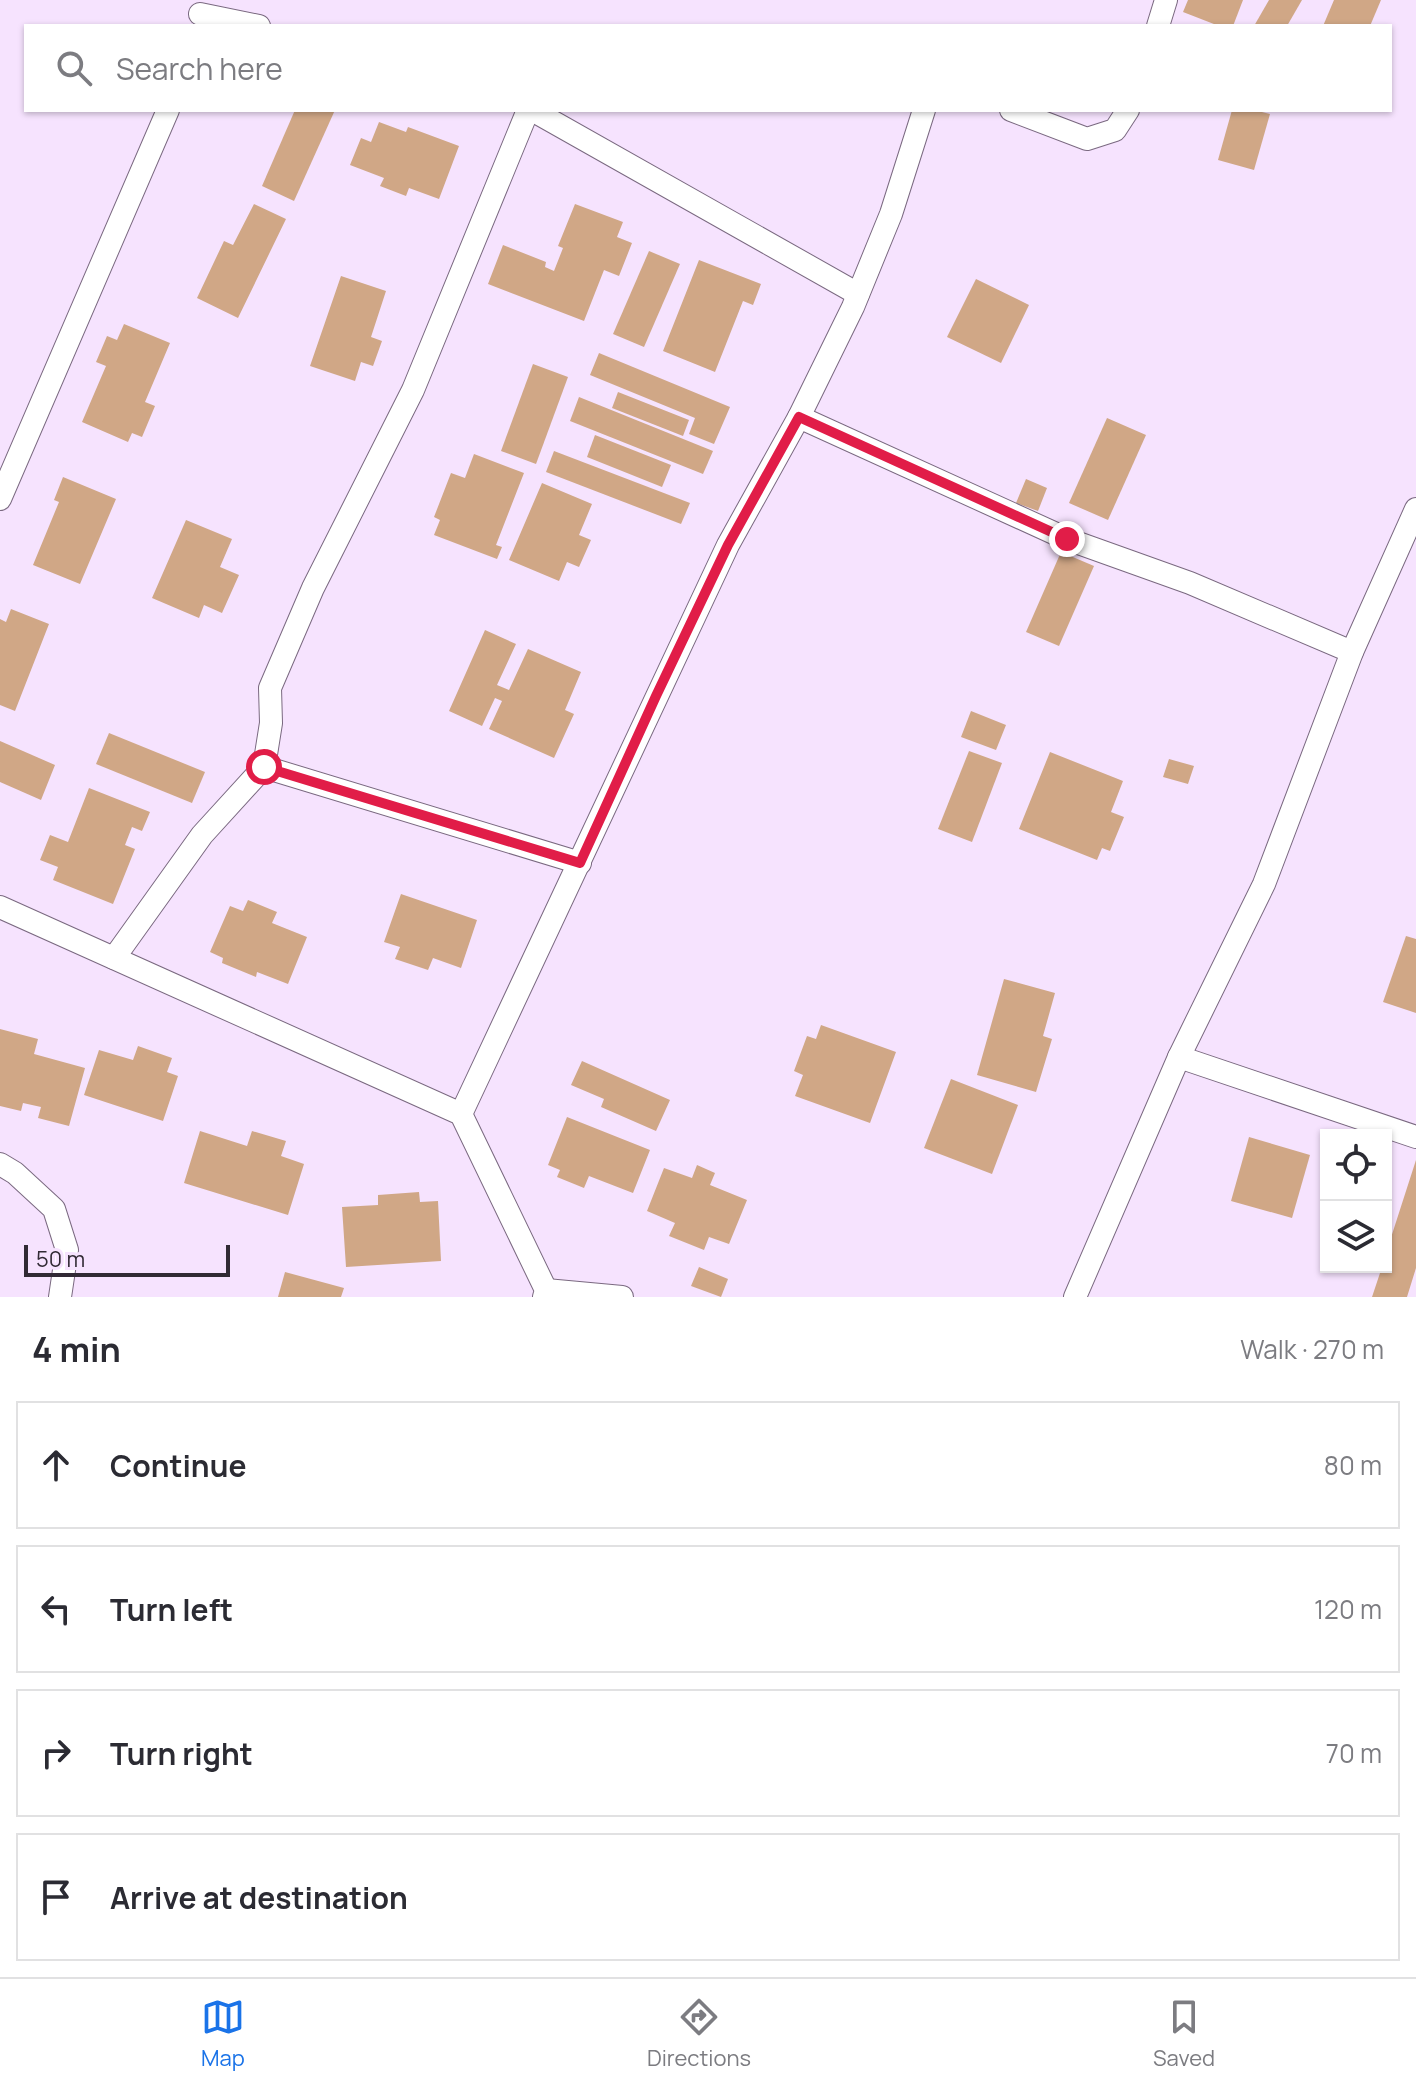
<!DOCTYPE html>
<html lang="en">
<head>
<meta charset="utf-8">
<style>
  body { margin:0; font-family:Manrope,sans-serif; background:#f2f2f3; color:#2b2b33 }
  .controls { position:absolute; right:24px; bottom:24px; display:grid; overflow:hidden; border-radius:0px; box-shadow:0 2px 6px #0004 }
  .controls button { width:72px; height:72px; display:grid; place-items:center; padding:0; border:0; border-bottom:2px solid #e1e1e2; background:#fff; color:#2b2b33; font:40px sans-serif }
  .scale { position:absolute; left:24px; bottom:20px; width:206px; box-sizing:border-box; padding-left:8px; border:4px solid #312a34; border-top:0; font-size:22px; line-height:28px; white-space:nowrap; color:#312a34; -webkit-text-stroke:6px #f6e3fe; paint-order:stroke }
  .stop { position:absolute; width:24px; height:24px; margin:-18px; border:6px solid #e11d48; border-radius:50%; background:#fff }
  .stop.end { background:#e11d48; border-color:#fff; box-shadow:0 2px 8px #0008 }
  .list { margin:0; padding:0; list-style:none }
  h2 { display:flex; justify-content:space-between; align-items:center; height:104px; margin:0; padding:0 32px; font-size:34px }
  h2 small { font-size:26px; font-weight:400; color:#7c7c81 }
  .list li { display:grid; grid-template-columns:52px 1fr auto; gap:24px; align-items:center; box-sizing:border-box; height:128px; margin:0 16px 16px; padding:0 16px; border:2px solid #e1e1e2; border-radius:0px }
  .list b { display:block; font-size:30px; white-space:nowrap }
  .list em { font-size:26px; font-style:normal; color:#7c7c81 }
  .icon { flex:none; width:44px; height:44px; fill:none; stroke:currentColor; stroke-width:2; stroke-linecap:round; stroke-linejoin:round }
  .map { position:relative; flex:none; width:1416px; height:1297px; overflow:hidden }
  .search { position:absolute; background:#fff; box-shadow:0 2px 6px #0004; left:24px; right:24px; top:24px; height:88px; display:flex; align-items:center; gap:20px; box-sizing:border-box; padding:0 28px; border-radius:0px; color:#7c7c81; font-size:30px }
  .sheet { height:680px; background:#fff }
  nav { display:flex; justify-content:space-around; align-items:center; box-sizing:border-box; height:112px; border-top:2px solid #e1e1e2; background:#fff; font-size:22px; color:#7c7c81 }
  nav a { display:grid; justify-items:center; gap:4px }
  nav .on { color:#1a73e8 }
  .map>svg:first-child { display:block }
  .building { fill:#d0a786 }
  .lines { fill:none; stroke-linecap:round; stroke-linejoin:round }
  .street-casing { stroke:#7a6980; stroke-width:24 }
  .street { stroke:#fff; stroke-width:22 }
  .route { stroke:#e11d48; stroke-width:10 }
</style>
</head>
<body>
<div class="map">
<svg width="1416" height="1297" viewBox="0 0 1416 1297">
  <rect width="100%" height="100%" fill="#f6e3fe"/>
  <g class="building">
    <polygon points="1188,0 1243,0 1233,26 1219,26 1183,12"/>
    <polygon points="1269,0 1302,0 1287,26 1254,26"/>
    <polygon points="1334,0 1381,0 1370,26 1323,26"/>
    <polygon points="295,110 335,110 294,201 262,186"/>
    <polygon points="1232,110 1254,110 1270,114 1254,170 1218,160"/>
    <polygon points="379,122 406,132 408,127 459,146 439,199 409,188 406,196 380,186 384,178 350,165 361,138 371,142"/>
    <polygon points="254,204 286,219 238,318 197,298 224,241 233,245"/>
    <polygon points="575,204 623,222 617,237 632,243 619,276 604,270 584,321 488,284 503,245 546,262 545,267 554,271 563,248 558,246"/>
    <polygon points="649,251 680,264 644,347 613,334"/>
    <polygon points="699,260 761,284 753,305 743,301 715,372 663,351"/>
    <polygon points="341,276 386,291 371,337 382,341 373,366 361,362 355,381 310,366"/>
    <polygon points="976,279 1029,305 1001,363 947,337"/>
    <polygon points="124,324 170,343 145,402 155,406 142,437 132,433 128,442 82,422 106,366 96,362 107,336 117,340"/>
    <polygon points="599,353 730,407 714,444 689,434 695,418 590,375"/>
    <polygon points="533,364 568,377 536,464 501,451"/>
    <polygon points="618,392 689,420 683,436 612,408"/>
    <polygon points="579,397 713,451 703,474 570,421"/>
    <polygon points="1107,418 1146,435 1108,520 1069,503"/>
    <polygon points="595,435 671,465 662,487 587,457"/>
    <polygon points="554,451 690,503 681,524 546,472"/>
    <polygon points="474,454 524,473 496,545 502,547 497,559 434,535 440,520 434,517 451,473 465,478"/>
    <polygon points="63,477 116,499 80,584 33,565 59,502 54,500"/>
    <polygon points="1026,479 1047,488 1038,511 1016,503"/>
    <polygon points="542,483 592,504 579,535 591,540 579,567 567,562 559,581 509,560"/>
    <polygon points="186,520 232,539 220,567 239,575 222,613 204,605 199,618 152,598"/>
    <polygon points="1061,552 1094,566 1059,646 1026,632"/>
    <polygon points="11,609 49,624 15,711 0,705 0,619 6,622"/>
    <polygon points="485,630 516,644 497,685 509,690 528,649 581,672 565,710 574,714 554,758 489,729 502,701 495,698 482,726 449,711"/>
    <polygon points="971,711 1006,725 996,750 961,737"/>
    <polygon points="109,733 205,772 192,803 96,764"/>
    <polygon points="0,741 55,765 41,800 0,782"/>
    <polygon points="969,751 1002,763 972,842 938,829"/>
    <polygon points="1050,752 1123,781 1111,812 1124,817 1110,851 1102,848 1097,860 1019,829"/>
    <polygon points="1169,759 1194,766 1188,784 1163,777"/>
    <polygon points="89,788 150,812 142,831 132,827 125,845 135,849 113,904 53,880 58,867 40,860 50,835 68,842"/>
    <polygon points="401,894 477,920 461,968 433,958 428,970 395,959 400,947 384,942"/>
    <polygon points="248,900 277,912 272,923 307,937 288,984 257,972 256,977 222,963 223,958 210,952 230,906 243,911"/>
    <polygon points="1406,936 1416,939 1416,1013 1383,1002"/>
    <polygon points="1004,979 1055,993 1043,1036 1052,1039 1036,1092 977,1075"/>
    <polygon points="821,1025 896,1052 870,1123 795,1096 803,1075 794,1071 807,1036 816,1039"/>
    <polygon points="0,1029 38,1039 34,1054 85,1068 69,1126 38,1118 41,1107 23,1103 21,1111 0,1106"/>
    <polygon points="138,1046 172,1058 167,1072 178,1076 163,1121 84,1095 99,1050 133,1060"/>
    <polygon points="582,1061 670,1100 656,1131 601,1107 604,1099 571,1085"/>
    <polygon points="951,1079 1018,1105 992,1174 924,1148"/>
    <polygon points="567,1117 650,1150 633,1193 589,1176 584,1188 557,1177 560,1170 548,1165"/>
    <polygon points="200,1131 247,1146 252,1131 286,1141 281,1156 304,1164 288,1215 184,1183"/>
    <polygon points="1249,1137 1310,1155 1292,1218 1231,1201"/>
    <polygon points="1416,1160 1416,1268 1407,1297 1372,1297 1382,1267 1386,1267 1386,1253"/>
    <polygon points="697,1165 715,1173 710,1185 747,1200 729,1244 709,1237 704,1250 669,1236 675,1223 647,1211 664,1168 692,1178"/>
    <polygon points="419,1192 420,1202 438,1201 441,1261 346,1267 342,1207 378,1205 378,1195"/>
    <polygon points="699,1267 728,1279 721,1297 691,1286"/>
    <polygon points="285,1272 344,1288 341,1297 278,1297"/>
  </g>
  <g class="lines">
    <g class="street-casing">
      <g id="street">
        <polyline points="200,14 259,26"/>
        <polyline points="1158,26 1166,0"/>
        <polyline points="532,110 858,294"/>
        <polyline points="1011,110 1087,139 1115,130 1128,110"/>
        <polyline points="799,417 1067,539 1190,583 1352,652"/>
        <polyline points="0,499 168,110"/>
        <polyline points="264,767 580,863"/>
        <polyline points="0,907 461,1114 546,1290 544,1297"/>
        <polyline points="114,958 202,835 264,767 271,723 270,688 313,588 413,390 528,110"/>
        <polyline points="1179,1057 1416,1137"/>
        <polyline points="461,1114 728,545 799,417 853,307 891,214 924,110"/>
        <polyline points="0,1164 15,1173 54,1209 67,1250 60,1297"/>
        <polyline points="546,1290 622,1297"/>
        <polyline points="1075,1297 1179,1057 1264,884 1352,652 1416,509"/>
      </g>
    </g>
    <use href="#street" class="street"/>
  </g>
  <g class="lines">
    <polyline class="route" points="264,767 580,863 656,696 728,545 799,417 1067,539"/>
  </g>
</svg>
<div class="controls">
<button><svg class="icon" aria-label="locate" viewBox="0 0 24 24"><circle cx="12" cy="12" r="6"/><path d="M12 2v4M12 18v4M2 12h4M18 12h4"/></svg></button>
<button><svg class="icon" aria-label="layers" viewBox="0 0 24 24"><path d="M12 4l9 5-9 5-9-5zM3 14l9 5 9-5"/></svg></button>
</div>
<div class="scale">50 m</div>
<div class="stop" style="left:264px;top:767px"></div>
<div class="stop end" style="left:1067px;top:539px"></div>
<div class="search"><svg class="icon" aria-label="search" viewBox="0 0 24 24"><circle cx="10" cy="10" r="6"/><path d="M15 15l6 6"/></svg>Search here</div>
</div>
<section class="sheet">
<h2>4 min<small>Walk · 270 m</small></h2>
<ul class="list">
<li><svg class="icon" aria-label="ahead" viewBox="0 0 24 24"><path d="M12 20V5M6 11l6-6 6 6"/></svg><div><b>Continue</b></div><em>80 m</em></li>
<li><svg class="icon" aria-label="left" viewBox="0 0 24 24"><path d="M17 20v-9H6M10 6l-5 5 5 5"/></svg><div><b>Turn left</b></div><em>120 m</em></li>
<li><svg class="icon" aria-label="right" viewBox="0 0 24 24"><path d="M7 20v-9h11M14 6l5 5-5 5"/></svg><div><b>Turn right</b></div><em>70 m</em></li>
<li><svg class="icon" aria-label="arrive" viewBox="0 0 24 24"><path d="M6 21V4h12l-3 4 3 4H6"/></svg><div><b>Arrive at destination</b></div></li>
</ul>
</section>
<nav>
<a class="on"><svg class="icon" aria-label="map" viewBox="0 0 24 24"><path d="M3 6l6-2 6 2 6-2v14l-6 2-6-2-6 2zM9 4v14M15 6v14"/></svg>Map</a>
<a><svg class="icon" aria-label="directions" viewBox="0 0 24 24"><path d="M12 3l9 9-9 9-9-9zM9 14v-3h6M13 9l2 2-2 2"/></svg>Directions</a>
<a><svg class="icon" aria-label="saved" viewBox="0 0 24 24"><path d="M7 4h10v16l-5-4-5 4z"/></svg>Saved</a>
</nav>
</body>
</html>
